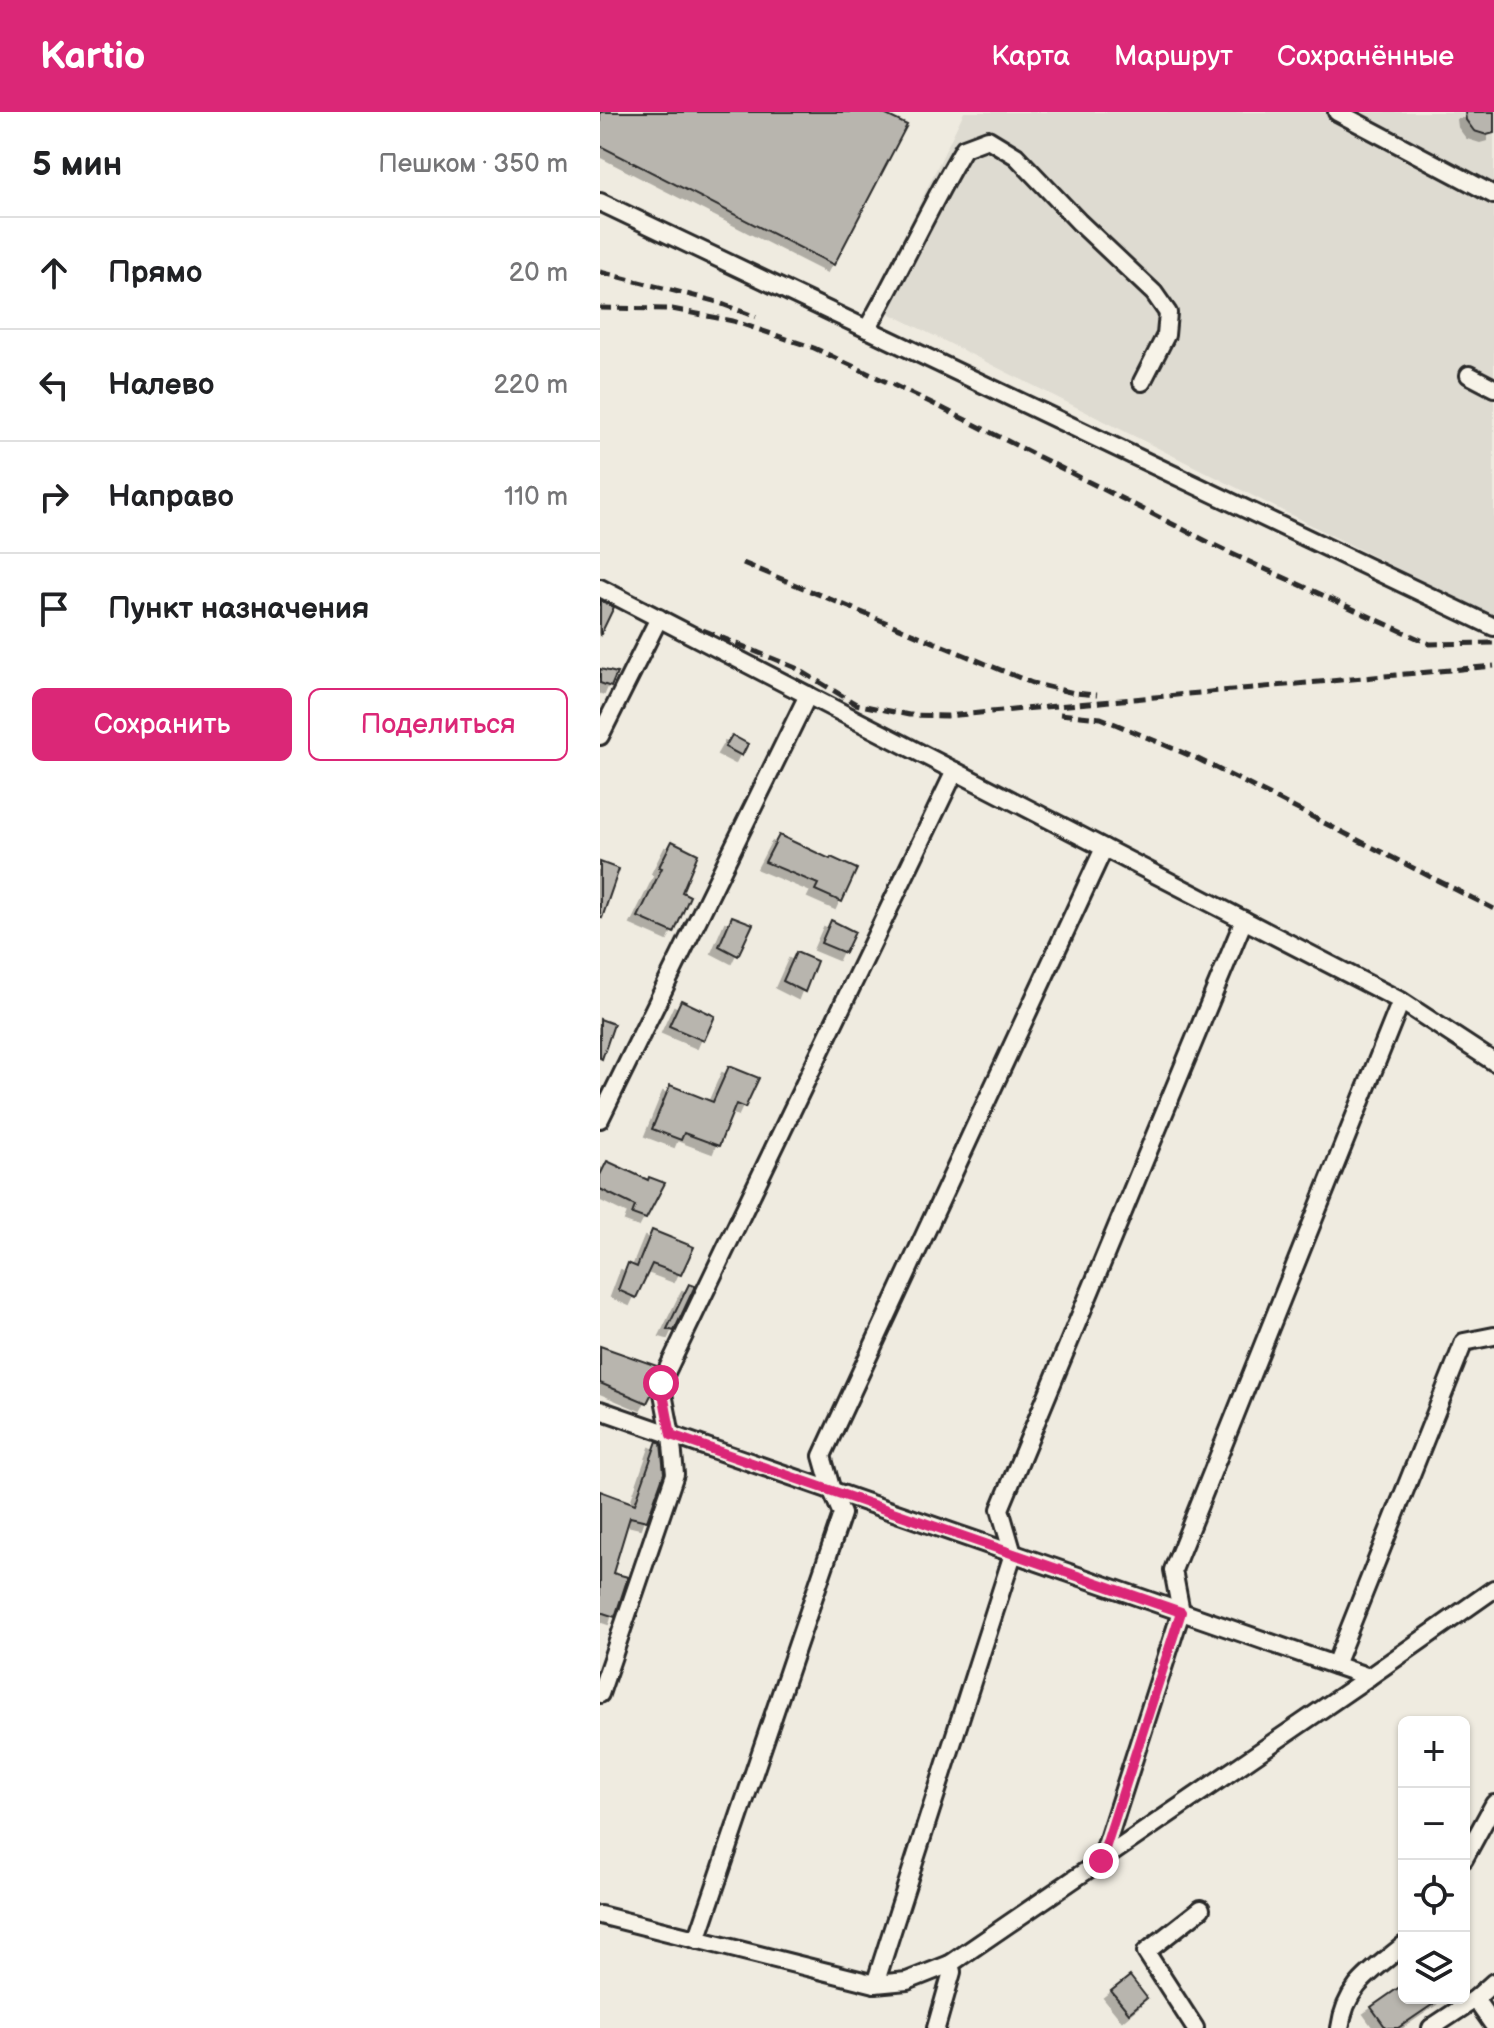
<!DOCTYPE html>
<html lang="ru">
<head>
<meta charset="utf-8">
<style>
  body { margin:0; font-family:"Balsamiq Sans",sans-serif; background:#f6f6f6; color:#202124 }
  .controls { position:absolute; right:24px; bottom:24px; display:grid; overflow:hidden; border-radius:12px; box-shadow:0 2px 6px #0004 }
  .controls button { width:72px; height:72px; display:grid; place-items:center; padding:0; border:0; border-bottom:2px solid #e0e0e0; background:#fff; color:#202124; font:40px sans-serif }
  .stop { position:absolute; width:24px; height:24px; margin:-18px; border:6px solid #db2777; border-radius:50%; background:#fff }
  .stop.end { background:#db2777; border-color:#fff; box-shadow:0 2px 8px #0008 }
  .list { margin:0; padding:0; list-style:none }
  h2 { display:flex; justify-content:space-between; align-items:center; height:104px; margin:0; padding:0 32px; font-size:34px }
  h2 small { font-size:26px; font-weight:400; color:#757577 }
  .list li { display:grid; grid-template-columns:52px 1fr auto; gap:24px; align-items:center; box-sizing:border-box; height:112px; padding:0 32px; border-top:2px solid #e0e0e0 }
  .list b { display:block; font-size:30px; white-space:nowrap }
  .list em { font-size:26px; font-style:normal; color:#757577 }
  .actions { display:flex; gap:16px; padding:24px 32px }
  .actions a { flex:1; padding:18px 0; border:2px solid #db2777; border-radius:12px; text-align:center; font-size:28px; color:#db2777 }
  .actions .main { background:#db2777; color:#fff }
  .icon { flex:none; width:44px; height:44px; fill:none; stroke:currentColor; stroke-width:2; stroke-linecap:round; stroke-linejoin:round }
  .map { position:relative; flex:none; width:894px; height:1916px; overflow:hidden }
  header { display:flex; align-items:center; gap:48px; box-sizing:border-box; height:112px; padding:0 40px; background:#db2777; color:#fff }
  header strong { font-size:38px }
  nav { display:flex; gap:44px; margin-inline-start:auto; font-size:28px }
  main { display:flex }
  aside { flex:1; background:#fff }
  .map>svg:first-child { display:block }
  .built { fill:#dedbd1 }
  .building { fill:#b8b5ae; stroke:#2b2b2b; stroke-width:2; filter:url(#shadow) }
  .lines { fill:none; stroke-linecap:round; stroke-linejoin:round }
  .minor-casing { stroke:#2b2b2b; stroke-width:22 }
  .minor { stroke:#f7f3e8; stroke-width:16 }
  .rail { stroke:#2b2b2b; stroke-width:5; stroke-dasharray:12 6; stroke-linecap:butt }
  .route { stroke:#db2777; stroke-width:10 }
</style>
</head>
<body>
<header>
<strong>Kartio</strong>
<nav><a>Карта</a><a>Маршрут</a><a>Сохранённые</a></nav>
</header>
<main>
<aside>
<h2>5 мин<small>Пешком · 350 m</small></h2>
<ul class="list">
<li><svg class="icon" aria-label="ahead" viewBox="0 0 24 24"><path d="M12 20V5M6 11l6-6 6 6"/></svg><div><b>Прямо</b></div><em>20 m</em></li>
<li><svg class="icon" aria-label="left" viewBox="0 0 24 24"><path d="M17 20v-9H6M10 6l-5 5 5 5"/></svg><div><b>Налево</b></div><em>220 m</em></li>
<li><svg class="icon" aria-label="right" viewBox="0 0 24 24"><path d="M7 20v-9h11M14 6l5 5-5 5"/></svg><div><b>Направо</b></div><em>110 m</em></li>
<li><svg class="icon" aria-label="arrive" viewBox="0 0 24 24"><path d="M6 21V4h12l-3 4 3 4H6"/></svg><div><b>Пункт назначения</b></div></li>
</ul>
<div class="actions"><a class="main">Сохранить</a><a>Поделиться</a></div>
</aside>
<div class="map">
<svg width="894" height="1916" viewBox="0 0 894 1916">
  <defs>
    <filter id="shadow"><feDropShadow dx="-7" dy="7" stdDeviation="0" flood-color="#0004"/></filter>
  </defs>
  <rect width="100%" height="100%" fill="#efebe0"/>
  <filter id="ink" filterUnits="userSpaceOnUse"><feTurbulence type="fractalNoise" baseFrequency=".0125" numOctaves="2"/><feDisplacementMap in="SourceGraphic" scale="16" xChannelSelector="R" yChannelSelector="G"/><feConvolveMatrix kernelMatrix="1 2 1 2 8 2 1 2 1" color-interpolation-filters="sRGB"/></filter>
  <g filter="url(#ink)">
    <polygon class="built" points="364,0 894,0 894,505 271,192"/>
    <g class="building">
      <polygon points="0,0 280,0 307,13 234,153 0,34"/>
      <polygon points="865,0 894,0 894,21 887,23 874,19 866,8"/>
      <polygon points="0,488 14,495 0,524"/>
      <polygon points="0,557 17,561 11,575 0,571"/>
      <polygon points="132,623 148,632 142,644 125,635"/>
      <polygon points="179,723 230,747 231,745 257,757 242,790 215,778 218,772 165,750"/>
      <polygon points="72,729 98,742 82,780 90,784 74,821 38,805 62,756 59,755"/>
      <polygon points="0,750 19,757 2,806 0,805"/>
      <polygon points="132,804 153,812 138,844 119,834"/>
      <polygon points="231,808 255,820 245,841 221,831"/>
      <polygon points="196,840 217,849 205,880 183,869"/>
      <polygon points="81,888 115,904 104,929 69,914"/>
      <polygon points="0,907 14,912 2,947 0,946"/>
      <polygon points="129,954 159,966 145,996 136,992 119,1034 84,1021 81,1028 52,1017 70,973 113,990"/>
      <polygon points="7,1049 48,1068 49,1065 65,1071 46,1107 32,1102 35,1094 0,1077 0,1063"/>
      <polygon points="52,1118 94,1135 81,1163 52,1152 36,1186 18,1178 28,1151 37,1155"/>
      <polygon points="89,1172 95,1174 74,1219 67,1217"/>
      <polygon points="0,1234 57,1254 51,1267 52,1281 47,1291 0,1271"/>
      <polygon points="57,1329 61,1331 64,1361 47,1409 30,1405 13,1461 28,1465 15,1505 0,1500 0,1379 35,1392"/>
      <polygon points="530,1864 547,1886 529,1901 511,1879"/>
      <polygon points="804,1872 804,1886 842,1886 798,1916 786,1916 771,1895"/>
    </g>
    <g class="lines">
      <g class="minor-casing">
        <g id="minor">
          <polyline points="737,0 894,83"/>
          <polyline points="0,90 894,515"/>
          <path d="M267,217C301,158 329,95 364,36L388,27L416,44L479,110L554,181L568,201L566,223L542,270"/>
          <polyline points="869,263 894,276"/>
          <polyline points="0,476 801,889 894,950"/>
          <polyline points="0,624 59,506"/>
          <polyline points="0,1007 208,583"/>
          <polyline points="0,1298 769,1565"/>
          <polyline points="735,1553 864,1230 894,1224"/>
          <polyline points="0,1582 75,1362 71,1323 61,1271 355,659"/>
          <polyline points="864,1747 894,1692"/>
          <polyline points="501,1749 581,1500 573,1458 801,889"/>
          <polyline points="0,1803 275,1872 307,1869 350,1852 769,1565 894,1477"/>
          <polyline points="97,1828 242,1402 232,1379 222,1344 504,736"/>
          <polyline points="275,1872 413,1442 400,1397 644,808"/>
          <polyline points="875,1887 894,1914"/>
          <polyline points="336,1916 352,1860 350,1852"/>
          <polyline points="595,1916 546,1840 601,1797"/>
          <path d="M740,1916C746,1872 773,1859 804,1833"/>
          <polyline points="831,1916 875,1887 894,1870"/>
        </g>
      </g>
      <use href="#minor" class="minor"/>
      <g class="rail">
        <polyline points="0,160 114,189 156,205"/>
        <polyline points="0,196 72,197 133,209 214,236 336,293 630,441 830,532 894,531"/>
        <polyline points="143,451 432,571 474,581 497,583"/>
        <polyline points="103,518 196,556 256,592 309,603 347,604 894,554"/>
        <polyline points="460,602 501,606 598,647 894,797"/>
      </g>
    </g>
  </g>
  <g class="lines" filter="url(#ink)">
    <polyline class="route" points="61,1271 71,1323 581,1500 501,1749"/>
  </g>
</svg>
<div class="controls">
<button>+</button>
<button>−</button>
<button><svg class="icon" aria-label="locate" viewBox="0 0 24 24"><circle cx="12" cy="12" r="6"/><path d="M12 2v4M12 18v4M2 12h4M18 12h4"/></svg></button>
<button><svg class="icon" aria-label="layers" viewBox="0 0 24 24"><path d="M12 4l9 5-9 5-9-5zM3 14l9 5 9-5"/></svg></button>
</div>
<div class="stop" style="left:61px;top:1271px"></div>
<div class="stop end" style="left:501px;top:1749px"></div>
</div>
</main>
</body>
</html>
